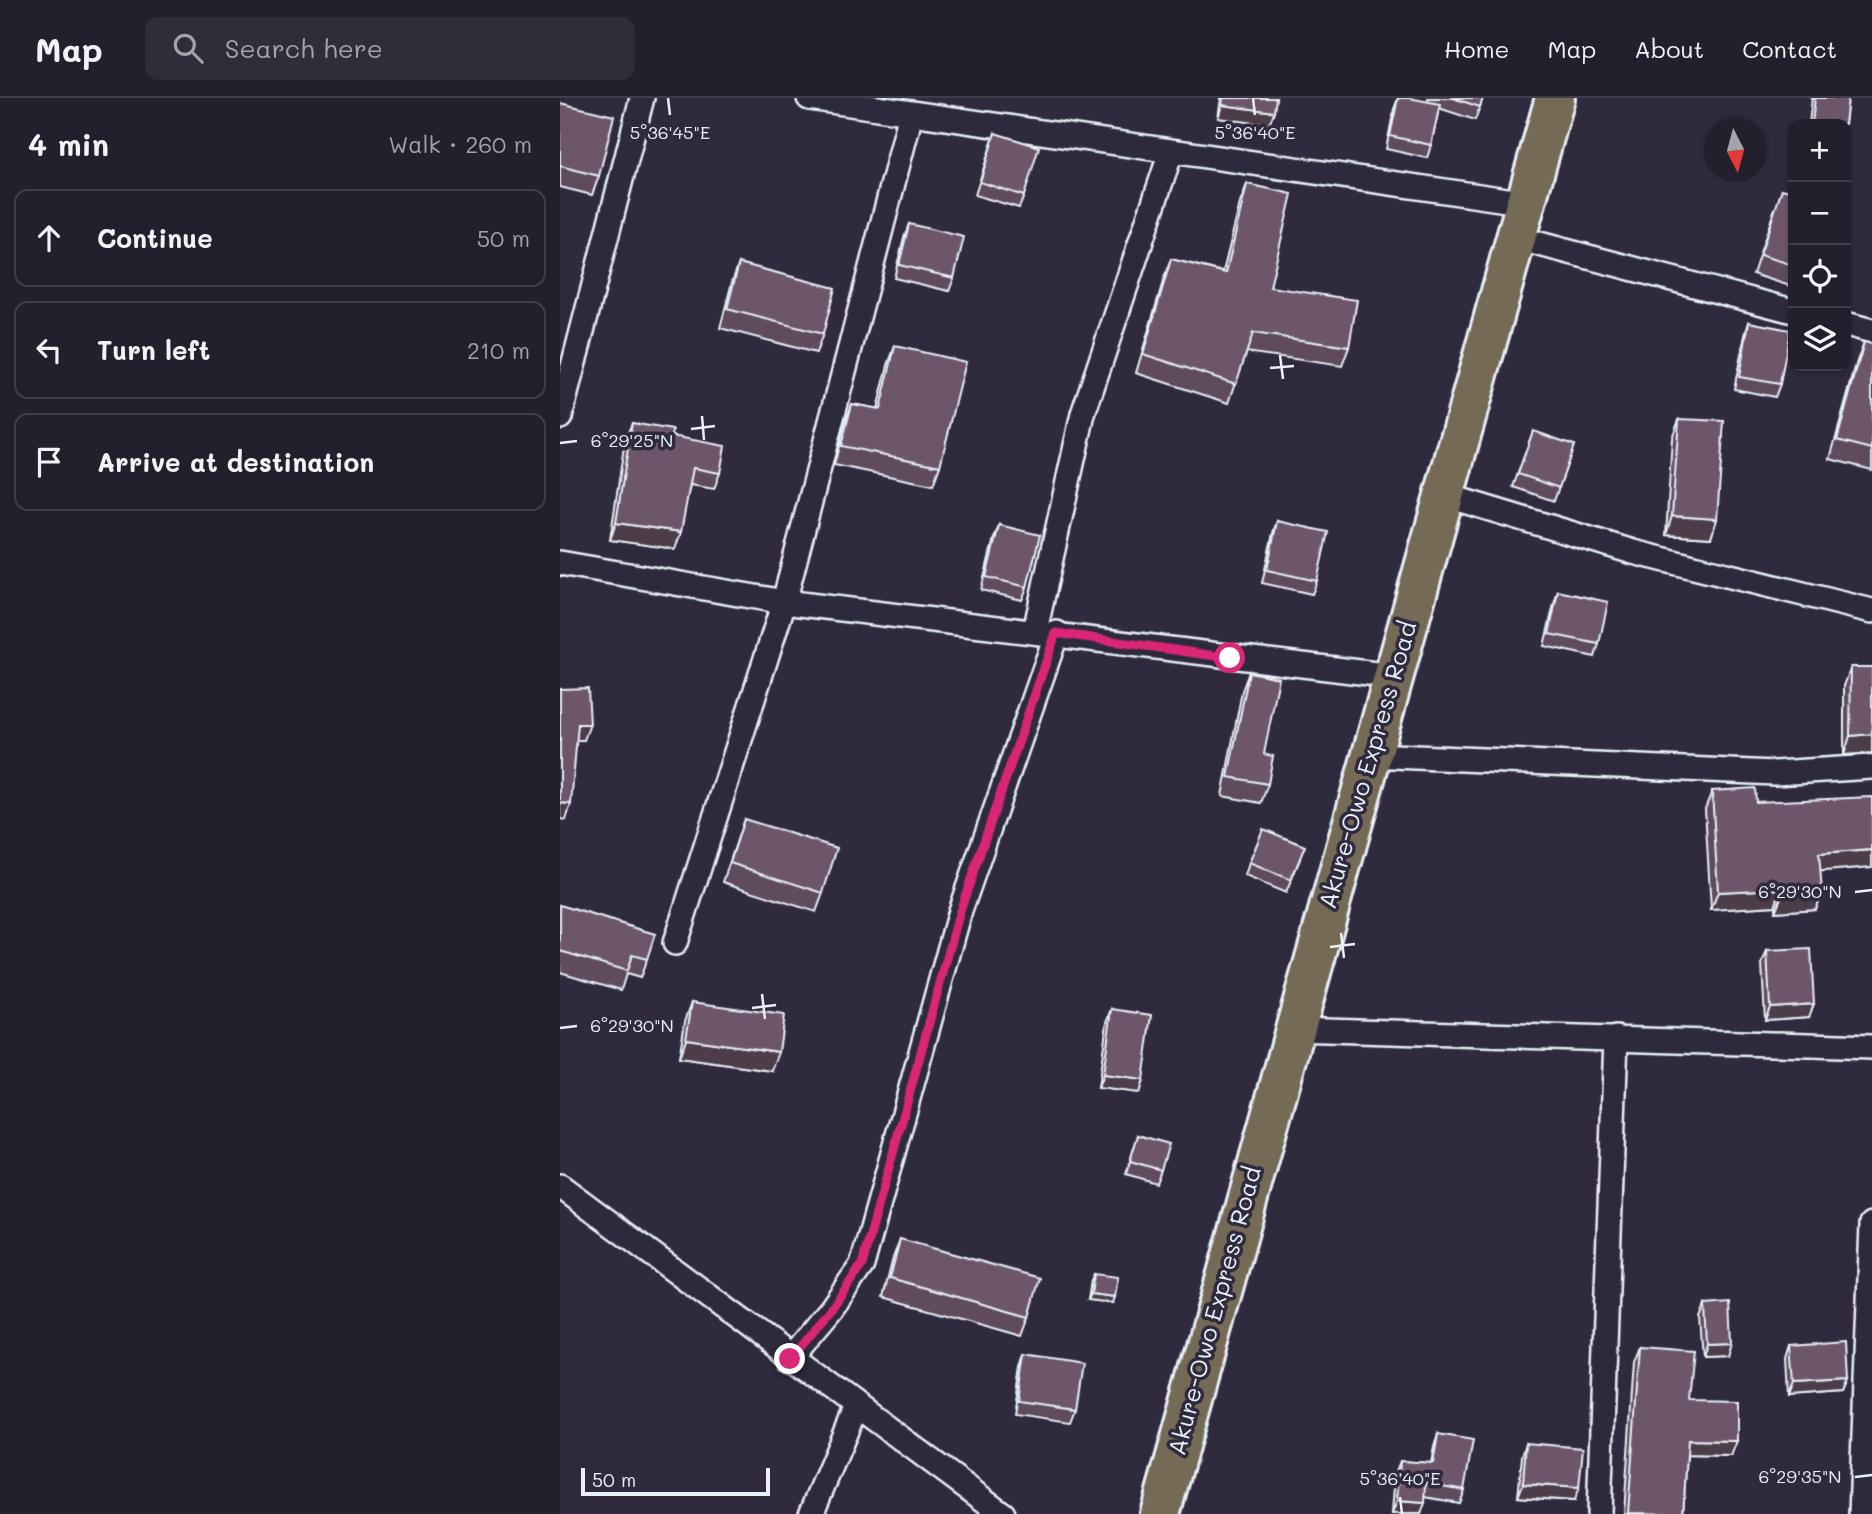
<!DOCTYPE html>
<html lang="en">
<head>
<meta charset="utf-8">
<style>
  body { margin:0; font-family:Mali,sans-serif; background:#2f2d3a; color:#f1f3f6 }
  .controls { position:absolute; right:21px; top:21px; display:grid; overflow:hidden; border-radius:14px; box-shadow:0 2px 5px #0004 }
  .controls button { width:63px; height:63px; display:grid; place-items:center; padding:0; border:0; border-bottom:2px solid #403e4a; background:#23202e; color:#f1f3f6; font:35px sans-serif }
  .compass { position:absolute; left:1144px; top:21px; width:63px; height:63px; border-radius:50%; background:#23202e; box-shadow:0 2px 5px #0004; rotate:174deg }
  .scale { position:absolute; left:21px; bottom:18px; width:189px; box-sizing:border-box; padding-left:7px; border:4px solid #e8f1f8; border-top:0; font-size:19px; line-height:24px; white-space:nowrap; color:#e8f1f8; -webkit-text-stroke:5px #2f2a3d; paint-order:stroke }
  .stop { position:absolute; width:21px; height:21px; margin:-16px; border:5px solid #db2777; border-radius:50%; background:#fff }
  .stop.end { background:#db2777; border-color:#fff; box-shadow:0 2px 7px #0008 }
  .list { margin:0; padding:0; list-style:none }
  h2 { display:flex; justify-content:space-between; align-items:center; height:91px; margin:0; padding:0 28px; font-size:30px }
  h2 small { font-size:23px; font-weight:400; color:#a3a3aa }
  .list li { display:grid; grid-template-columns:46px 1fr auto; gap:21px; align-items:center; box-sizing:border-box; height:98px; margin:0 14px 14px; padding:0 14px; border:2px solid #403e4a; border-radius:14px }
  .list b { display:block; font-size:26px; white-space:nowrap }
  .list em { font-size:23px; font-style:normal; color:#a3a3aa }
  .icon { flex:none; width:38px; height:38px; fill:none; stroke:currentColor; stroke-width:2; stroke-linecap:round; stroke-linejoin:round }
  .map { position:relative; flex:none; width:1312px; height:1416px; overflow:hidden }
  header { display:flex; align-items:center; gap:42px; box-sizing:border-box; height:98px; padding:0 35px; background:#23202e; border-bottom:2px solid #403e4a }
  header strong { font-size:33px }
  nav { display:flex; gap:38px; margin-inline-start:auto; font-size:24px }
  .search { width:490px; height:63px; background:#2f2d3a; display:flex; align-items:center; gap:18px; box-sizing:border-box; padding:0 24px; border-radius:14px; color:#a3a3aa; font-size:26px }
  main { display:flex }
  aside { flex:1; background:#23202e }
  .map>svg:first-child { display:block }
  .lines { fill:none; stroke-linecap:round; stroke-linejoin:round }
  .minor-casing { stroke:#e8f1f8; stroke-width:28 }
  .trunk-casing { stroke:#e8f1f8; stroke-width:44 }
  .minor { stroke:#2f2a3d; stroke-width:23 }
  .trunk { stroke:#746b55; stroke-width:38 }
  .wall { fill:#5f4b5b; stroke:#e8f1f8; stroke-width:2 }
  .shaded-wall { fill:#4d3d4a; stroke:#e8f1f8; stroke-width:2 }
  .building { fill:#6e576a; stroke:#e8f1f8; stroke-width:2 }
  .route { stroke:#db2777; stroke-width:9 }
  .ticks { fill:none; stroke:#e8f1f8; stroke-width:2.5 }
  .labels { text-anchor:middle; stroke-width:7; stroke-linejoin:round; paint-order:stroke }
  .street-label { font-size:24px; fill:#e8f1f8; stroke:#2f2a3d }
  .ticks-label { font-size:18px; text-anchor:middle; fill:#e8f1f8; stroke:#2f2a3d; stroke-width:7; stroke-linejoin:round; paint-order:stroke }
</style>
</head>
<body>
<header>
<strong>Map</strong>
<div class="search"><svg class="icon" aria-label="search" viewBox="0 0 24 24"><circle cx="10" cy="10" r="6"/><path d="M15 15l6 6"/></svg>Search here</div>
<nav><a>Home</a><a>Map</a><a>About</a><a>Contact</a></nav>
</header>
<main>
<aside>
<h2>4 min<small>Walk · 260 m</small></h2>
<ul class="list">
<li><svg class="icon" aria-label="ahead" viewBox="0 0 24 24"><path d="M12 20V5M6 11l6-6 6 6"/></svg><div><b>Continue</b></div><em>50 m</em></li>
<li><svg class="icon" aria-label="left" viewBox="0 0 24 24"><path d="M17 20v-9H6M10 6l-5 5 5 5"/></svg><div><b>Turn left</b></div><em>210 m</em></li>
<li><svg class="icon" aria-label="arrive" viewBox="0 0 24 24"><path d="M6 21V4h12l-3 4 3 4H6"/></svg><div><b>Arrive at destination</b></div></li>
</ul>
</aside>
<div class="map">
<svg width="1312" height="1416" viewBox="0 0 1312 1416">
  <rect width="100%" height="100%" fill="#2f2a3d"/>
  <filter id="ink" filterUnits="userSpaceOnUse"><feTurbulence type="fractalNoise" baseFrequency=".0143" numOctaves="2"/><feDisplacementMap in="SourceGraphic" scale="14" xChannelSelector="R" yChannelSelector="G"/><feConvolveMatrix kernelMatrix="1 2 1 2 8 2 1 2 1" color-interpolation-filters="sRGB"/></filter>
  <g filter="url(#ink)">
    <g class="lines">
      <g class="minor-casing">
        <g id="minor">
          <polyline points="249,0 967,105"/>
          <polyline points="957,140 1233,213"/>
          <polyline points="1286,226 1312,233"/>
          <polyline points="0,319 82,0"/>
          <polyline points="884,397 1073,454 1312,513"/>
          <polyline points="0,465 224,504 833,578"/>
          <polyline points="475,533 523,316 611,54"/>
          <polyline points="811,657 1215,675 1312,669"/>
          <polyline points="115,845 224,504 351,16"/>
          <polyline points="734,931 1312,949"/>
          <polyline points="0,1088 443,1416"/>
          <polyline points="230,1260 271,1211 302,1167 400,813 497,535"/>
          <polyline points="251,1416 296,1309"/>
          <polyline points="1039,1416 1056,940"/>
          <polyline points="1301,1416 1312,1126"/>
        </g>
      </g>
      <g class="trunk-casing">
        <polyline id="trunk" points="600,1416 995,0"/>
      </g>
      <use href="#minor" class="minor"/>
      <use href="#trunk" class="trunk"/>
    </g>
    <g class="wall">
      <polygon points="661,0 716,0 709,27 658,20"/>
      <polygon points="838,0 867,4 868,0 923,0 915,22 879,10 871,47 867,60 826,51 834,11"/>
      <polygon points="1252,0 1288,0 1285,26 1249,26"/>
      <polygon points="0,5 39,78 32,97 0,89"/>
      <polygon points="435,35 464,98 459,110 415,97"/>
      <polygon points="687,86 710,189 789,249 782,268 686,254 669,305 576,275 604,180 611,161 663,174 680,105"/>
      <polygon points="1233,94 1233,189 1193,176 1215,110"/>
      <polygon points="349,126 394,180 389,193 334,180 344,139"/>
      <polygon points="179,165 263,236 256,255 160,230 172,184"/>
      <polygon points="1189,224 1220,286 1215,299 1174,291 1185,237"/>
      <polygon points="1304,244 1312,246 1312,372 1270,361 1297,263"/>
      <polygon points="335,248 380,368 373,387 274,367 285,325 292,306 317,311 328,267"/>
      <polygon points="1119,321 1157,421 1151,440 1106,437 1112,340"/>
      <polygon points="72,325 112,338 160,375 154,391 130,387 115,451 50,442 65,342"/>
      <polygon points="973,333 1014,347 994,403 953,389"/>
      <polygon points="717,423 757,483 752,496 702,485 713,435"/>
      <polygon points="439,427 467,489 462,502 421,492 434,440"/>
      <polygon points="998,493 1039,546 1035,559 984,548 994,506"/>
      <polygon points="1291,569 1312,569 1312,655 1284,657 1284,588"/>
      <polygon points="689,574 704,656 708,686 701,705 662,698 682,593"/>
      <polygon points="1152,693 1196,704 1260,773 1255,811 1215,814 1215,808 1151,812 1145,711"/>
      <polygon points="184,721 263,795 256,814 163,784"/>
      <polygon points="740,761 726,795 685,778 689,765"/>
      <polygon points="0,807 87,861 80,880 66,876 61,892 0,874"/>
      <polygon points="1207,853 1249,919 1205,922 1202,866"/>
      <polygon points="132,904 212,973 119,960 125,923"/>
      <polygon points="552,911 583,982 579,995 538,990 547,924"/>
      <polygon points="578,1037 601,1072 596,1085 566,1076"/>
      <polygon points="340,1141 469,1219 462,1238 323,1199 333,1160"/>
      <polygon points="534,1176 553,1205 528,1202 531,1182"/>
      <polygon points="1145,1207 1168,1258 1143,1259 1140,1220"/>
      <polygon points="1231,1248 1288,1283 1283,1295 1229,1299 1227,1261"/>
      <polygon points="1080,1249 1129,1302 1171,1358 1127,1357 1123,1416 1064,1416 1074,1264"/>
      <polygon points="466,1256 515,1311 510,1324 455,1316 462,1269"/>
      <polygon points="878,1336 904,1392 899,1405 865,1399 861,1416 832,1416 835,1376 840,1363 871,1365 874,1349"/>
      <polygon points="966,1345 1014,1403 958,1399 962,1358"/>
    </g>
    <g class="shaded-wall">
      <polygon points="662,7 714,14 709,27 658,20"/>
      <polygon points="1112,418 1157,421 1151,440 1106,437"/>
      <polygon points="56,425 121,434 115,451 50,442"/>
      <polygon points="18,626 30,626 24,642 12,642"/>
      <polygon points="1312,636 1312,655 1284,657 1290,638"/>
      <polygon points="0,705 11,706 6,722 0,721"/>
      <polygon points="1312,752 1312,769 1252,774 1259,756"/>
      <polygon points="1221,791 1215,808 1151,812 1158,794"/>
      <polygon points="1262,794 1255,811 1215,814 1222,797"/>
      <polygon points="1254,906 1249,919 1205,922 1210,909"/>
      <polygon points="126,941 219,954 212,973 119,960"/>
      <polygon points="543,977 583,982 579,995 538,990"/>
      <polygon points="531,1196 555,1199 553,1205 528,1202"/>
      <polygon points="1172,1245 1168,1258 1143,1259 1147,1246"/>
      <polygon points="1288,1283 1283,1295 1229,1299 1234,1286"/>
      <polygon points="1128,1342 1177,1343 1171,1358 1123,1357"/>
      <polygon points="963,1386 1019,1390 1014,1403 958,1399"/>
      <polygon points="837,1403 865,1405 861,1416 832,1416"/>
    </g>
    <g class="building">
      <polygon points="663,0 716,0 714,14 662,7"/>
      <polygon points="838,0 849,0 880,6 871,47 830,38"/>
      <polygon points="893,0 923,0 920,9"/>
      <polygon points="1255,0 1288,0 1285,26 1252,26"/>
      <polygon points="0,5 54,18 39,78 0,68"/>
      <polygon points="435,35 479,49 464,98 420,84"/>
      <polygon points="687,86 732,96 710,189 797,202 789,249 693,235 676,286 583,256 611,161 666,175"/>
      <polygon points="1222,91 1233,94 1233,167 1200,157"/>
      <polygon points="349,126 404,139 394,180 339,167"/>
      <polygon points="179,165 275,190 263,236 167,211"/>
      <polygon points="1189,224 1230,232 1220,286 1179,279"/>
      <polygon points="1304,244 1312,246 1312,351 1277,342"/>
      <polygon points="335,248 406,264 380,368 281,348 292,306 320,311"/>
      <polygon points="1119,321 1164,323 1157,421 1112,418"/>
      <polygon points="72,325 113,332 112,338 165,348 160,375 133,370 121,434 56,425"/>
      <polygon points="973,333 1014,347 999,390 958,376"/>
      <polygon points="717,423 768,434 757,483 707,472"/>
      <polygon points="439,427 480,437 467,489 426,479"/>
      <polygon points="998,493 1048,504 1039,546 989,536"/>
      <polygon points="1291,569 1312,569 1312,636 1290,638"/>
      <polygon points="689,574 719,580 704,656 713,658 708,686 668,679"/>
      <polygon points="28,590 30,626 18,626 11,706 0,705 0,591"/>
      <polygon points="1195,690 1196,704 1312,699 1312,752 1259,756 1262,794 1222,797 1221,791 1158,794 1152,693"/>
      <polygon points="184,721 277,750 263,795 170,765"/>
      <polygon points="703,731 745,748 731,782 689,765"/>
      <polygon points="0,807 95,836 87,861 72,857 67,873 0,853"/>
      <polygon points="1251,851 1254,906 1210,909 1207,853"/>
      <polygon points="132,904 224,917 219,954 126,941"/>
      <polygon points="552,911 592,917 583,982 543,977"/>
      <polygon points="578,1037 609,1046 601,1072 570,1063"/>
      <polygon points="340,1141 480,1180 469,1219 330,1180"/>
      <polygon points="534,1176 558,1179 555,1199 531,1196"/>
      <polygon points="1170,1205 1172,1245 1147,1246 1145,1207"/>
      <polygon points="1286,1244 1288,1283 1234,1286 1231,1248"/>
      <polygon points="1080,1249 1134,1253 1129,1302 1177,1303 1177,1343 1128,1342 1123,1416 1068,1415"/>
      <polygon points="466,1256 522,1265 515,1311 459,1303"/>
      <polygon points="878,1336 913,1342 904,1392 866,1385 865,1405 837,1403 840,1363 873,1365"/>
      <polygon points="966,1345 1023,1350 1019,1390 963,1386"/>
    </g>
  </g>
  <g class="lines" filter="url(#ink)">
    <polyline class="route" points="230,1261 271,1211 302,1167 400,813 496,535 670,560"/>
  </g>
  <path class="ticks" d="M108,0L110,17M693,0L695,17M720,257L723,281M710,270L734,268M142,318L144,342M131,331L155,328M0,345L17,343M1295,794L1312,792M781,835L784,860M770,849L795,846M202,896L205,921M192,910L216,907M0,930L17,928M1295,1379L1312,1377M840,1399L842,1416"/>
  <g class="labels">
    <g class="street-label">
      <text transform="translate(808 667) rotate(-74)" y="8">Akure-Owo Express Road</text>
      <text transform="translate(655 1213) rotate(-75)" y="8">Akure-Owo Express Road</text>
    </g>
  </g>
  <g class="ticks-label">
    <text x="110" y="41">5°36'45"E</text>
    <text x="695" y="41">5°36'40"E</text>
    <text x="72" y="349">6°29'25"N</text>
    <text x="1240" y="800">6°29'30"N</text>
    <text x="72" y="934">6°29'30"N</text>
    <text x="1240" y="1385">6°29'35"N</text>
    <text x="840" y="1387">5°36'40"E</text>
  </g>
</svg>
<div class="controls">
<button>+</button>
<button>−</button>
<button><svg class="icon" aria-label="locate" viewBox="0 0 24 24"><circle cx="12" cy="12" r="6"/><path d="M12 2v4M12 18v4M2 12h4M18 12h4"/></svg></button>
<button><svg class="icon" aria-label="layers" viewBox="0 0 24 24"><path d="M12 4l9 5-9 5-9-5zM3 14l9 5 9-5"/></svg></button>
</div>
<svg class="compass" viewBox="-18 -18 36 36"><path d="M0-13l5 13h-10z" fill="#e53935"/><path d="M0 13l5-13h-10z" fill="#a3a3aa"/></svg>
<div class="scale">50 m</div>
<div class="stop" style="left:670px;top:560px"></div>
<div class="stop end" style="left:230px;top:1261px"></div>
</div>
</main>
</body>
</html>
